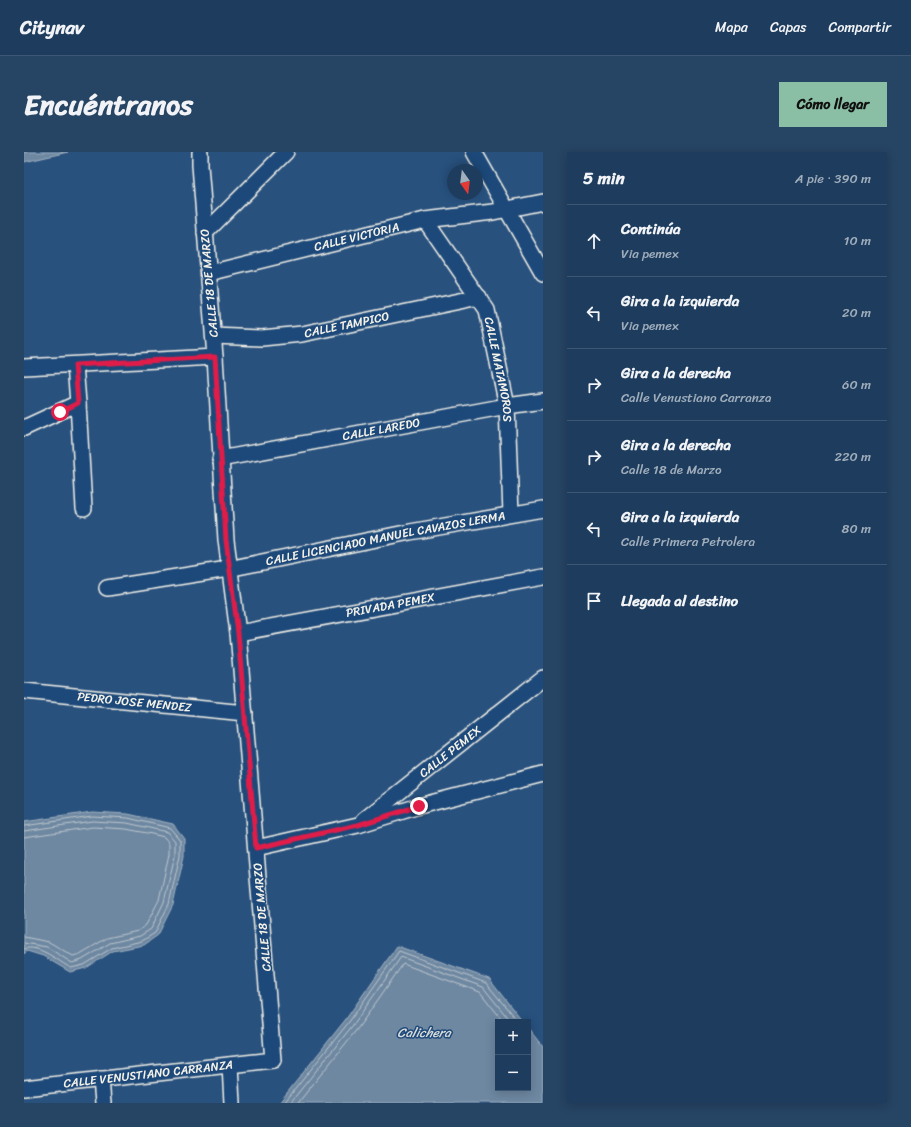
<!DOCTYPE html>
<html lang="es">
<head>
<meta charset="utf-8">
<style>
  body { margin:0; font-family:Sriracha,sans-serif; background:#264464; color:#f1f3f6 }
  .controls { position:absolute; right:12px; bottom:12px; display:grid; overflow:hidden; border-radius:0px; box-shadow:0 2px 10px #0003 }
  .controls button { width:36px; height:36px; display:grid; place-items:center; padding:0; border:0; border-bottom:1px solid #3c5673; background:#1e3d5e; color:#f1f3f6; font:20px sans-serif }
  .compass { position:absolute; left:423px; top:12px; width:36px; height:36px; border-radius:50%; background:#1e3d5e; box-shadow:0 2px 10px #0003; rotate:166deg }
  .stop { position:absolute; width:12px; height:12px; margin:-9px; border:3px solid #e11d48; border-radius:50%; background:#fff }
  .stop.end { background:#e11d48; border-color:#fff; box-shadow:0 1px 4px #0008 }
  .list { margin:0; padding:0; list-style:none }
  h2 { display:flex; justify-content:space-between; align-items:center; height:52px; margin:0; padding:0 16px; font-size:17px }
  h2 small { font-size:13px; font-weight:400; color:#a1aebc }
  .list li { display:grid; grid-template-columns:26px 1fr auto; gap:12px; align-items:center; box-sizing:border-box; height:72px; padding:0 16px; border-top:1px solid #3c5673 }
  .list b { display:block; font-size:15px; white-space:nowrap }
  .list p { margin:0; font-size:13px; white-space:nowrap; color:#a1aebc }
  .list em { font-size:13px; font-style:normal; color:#a1aebc }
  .icon { flex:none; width:22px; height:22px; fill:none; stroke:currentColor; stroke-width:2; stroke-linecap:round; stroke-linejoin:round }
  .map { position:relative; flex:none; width:519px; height:951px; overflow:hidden; border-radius:0px }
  header { display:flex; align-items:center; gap:24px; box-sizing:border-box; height:56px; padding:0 20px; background:#1e3d5e; border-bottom:1px solid #3c5673 }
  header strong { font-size:19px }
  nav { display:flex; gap:22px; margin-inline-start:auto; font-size:14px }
  .intro { display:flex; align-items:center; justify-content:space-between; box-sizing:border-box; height:96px; padding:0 24px }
  h1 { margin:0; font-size:28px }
  .button { padding:10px 18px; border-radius:0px; background:#8abfa5; color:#111; font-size:14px; font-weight:700 }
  main { display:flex; gap:24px; padding:0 24px }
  aside { flex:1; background:#1e3d5e; border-radius:0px; box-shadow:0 2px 10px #0003 }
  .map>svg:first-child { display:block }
  .water { fill:#6e88a2; stroke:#a4b2be }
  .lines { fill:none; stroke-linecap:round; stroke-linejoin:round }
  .shore { stroke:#bec7cc; stroke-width:1 }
  .street-casing { stroke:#f4f1e8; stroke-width:18 }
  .street { stroke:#1f4a7a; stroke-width:15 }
  .route { stroke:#e11d48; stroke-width:5 }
  .labels { text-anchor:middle; stroke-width:3; stroke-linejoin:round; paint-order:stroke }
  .street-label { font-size:12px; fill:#f4f1e8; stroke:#1f4a7a }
  .water-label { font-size:13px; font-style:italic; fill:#d9dcda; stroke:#1f4a7a }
</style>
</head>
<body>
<header>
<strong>Citynav</strong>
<nav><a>Mapa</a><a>Capas</a><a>Compartir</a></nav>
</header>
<div class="intro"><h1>Encuéntranos</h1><a class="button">Cómo llegar</a></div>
<main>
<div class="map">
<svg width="519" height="951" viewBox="0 0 519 951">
  <rect width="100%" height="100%" fill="#28517e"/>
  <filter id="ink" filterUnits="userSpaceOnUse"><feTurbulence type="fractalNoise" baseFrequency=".025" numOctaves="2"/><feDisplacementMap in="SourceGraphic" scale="8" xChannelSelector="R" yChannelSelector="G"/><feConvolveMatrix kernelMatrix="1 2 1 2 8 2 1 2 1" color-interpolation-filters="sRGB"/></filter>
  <g filter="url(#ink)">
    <g class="water">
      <polygon points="0,0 44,0 0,10"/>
      <polygon points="68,660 104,662 149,672 160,686 160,704 149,753 134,783 120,793 89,799 62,816 46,820 19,804 3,799 0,802 0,670"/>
      <polygon points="373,794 465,827 499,870 474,870 474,936 504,936 504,876 519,895 519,951 255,951 322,867"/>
    </g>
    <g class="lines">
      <g class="shore">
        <path d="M0,674L68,664L104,666L146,676L156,688V703L145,752L131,781L118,789L88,796L60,813L47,816C35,810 14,791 0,797"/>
        <polyline points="0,679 68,669 103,671 143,680 151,689 151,703 140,750 127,777 116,784 86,791 58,808 48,811 23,795 0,791"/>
        <polyline points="0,685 69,675 102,677 128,682 140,685 145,691 145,702 135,748 122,773 114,779 83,786 56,802 49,804 25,790 0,785"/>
        <polyline points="260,951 325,870 375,799 462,831 494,870"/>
        <polyline points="266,951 329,873 377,805 459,835 487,870"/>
        <polyline points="274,951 334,876 379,812 456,840 480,870"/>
      </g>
      <g class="street-casing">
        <g id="street">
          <polyline points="450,0 519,121"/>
          <path id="s1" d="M401,68L463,158L483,254L487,362"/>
          <polyline points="181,81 262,0"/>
          <path id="s2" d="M185,121L401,68L469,60L519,50"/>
          <path id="s3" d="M190,184L238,186L278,182L455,145"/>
          <polyline points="0,215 191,205"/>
          <polyline points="54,251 60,356"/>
          <polyline points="0,276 54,251 51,213"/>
          <path id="s4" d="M196,307L483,254L519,249"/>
          <path id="s5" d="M83,436L204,417L386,380L519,357"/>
          <path id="s6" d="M214,481L519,425"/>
          <path id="s7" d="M0,539L221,561"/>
          <path id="s8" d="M340,668L519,526"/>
          <polyline points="232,696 334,673 395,654 519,622"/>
          <polyline points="206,913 208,951"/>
          <polyline points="77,927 79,951"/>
          <path id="s9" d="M0,936L249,908L214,481L202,388L191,205L176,13V0"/>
        </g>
      </g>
      <use href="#street" class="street"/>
    </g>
  </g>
  <g class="lines" filter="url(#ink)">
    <polyline class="route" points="36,260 54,251 51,213 191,205 202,388 214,481 232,696 334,673 395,654"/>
  </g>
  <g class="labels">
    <g class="street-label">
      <text dy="4" stroke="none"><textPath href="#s2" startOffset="152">CALLE VICTORIA</textPath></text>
      <text transform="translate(185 131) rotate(-95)" y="4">CALLE 18 DE MARZO</text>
      <text dy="4" stroke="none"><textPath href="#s3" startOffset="134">CALLE TAMPICO</textPath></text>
      <text dy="4" stroke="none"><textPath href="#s1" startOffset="170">CALLE MATAMOROS</textPath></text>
      <text dy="4" stroke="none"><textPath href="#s4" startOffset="164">CALLE LAREDO</textPath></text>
      <text dy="4" stroke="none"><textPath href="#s5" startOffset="283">CALLE LICENCIADO MANUEL CAVAZOS LERMA</textPath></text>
      <text dy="4" stroke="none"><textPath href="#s6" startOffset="155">PRIVADA PEMEX</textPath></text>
      <text dy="4" stroke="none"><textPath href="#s7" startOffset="111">PEDRO JOSE MENDEZ</textPath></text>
      <text dy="4" stroke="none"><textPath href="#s8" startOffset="110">CALLE PEMEX</textPath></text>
      <text transform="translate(238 765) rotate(-95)" y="4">CALLE 18 DE MARZO</text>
      <text dy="4" stroke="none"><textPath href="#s9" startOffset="125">CALLE VENUSTIANO CARRANZA</textPath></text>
    </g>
    <g class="water-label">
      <text x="400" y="885">Calichera</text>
    </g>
  </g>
</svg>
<div class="controls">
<button>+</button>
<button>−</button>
</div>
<svg class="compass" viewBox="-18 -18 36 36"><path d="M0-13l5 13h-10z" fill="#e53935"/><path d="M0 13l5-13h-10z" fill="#a1aebc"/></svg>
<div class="stop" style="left:36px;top:260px"></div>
<div class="stop end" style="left:395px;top:654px"></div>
</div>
<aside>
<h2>5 min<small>A pie · 390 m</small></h2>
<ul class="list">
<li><svg class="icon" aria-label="ahead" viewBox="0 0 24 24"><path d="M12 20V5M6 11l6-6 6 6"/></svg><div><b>Continúa</b><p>Via pemex</p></div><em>10 m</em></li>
<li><svg class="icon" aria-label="left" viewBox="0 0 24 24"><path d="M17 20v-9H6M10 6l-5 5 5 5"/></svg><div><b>Gira a la izquierda</b><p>Via pemex</p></div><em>20 m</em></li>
<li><svg class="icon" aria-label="right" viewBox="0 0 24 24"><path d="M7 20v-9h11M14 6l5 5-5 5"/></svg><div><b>Gira a la derecha</b><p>Calle Venustiano Carranza</p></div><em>60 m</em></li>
<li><svg class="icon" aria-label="right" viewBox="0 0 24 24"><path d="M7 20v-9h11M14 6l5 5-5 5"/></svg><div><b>Gira a la derecha</b><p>Calle 18 de Marzo</p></div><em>220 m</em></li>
<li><svg class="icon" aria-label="left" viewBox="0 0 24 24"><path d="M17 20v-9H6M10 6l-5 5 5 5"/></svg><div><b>Gira a la izquierda</b><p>Calle Primera Petrolera</p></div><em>80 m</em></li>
<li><svg class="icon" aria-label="arrive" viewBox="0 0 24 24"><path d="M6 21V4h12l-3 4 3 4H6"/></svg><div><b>Llegada al destino</b></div></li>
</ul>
</aside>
</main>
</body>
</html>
